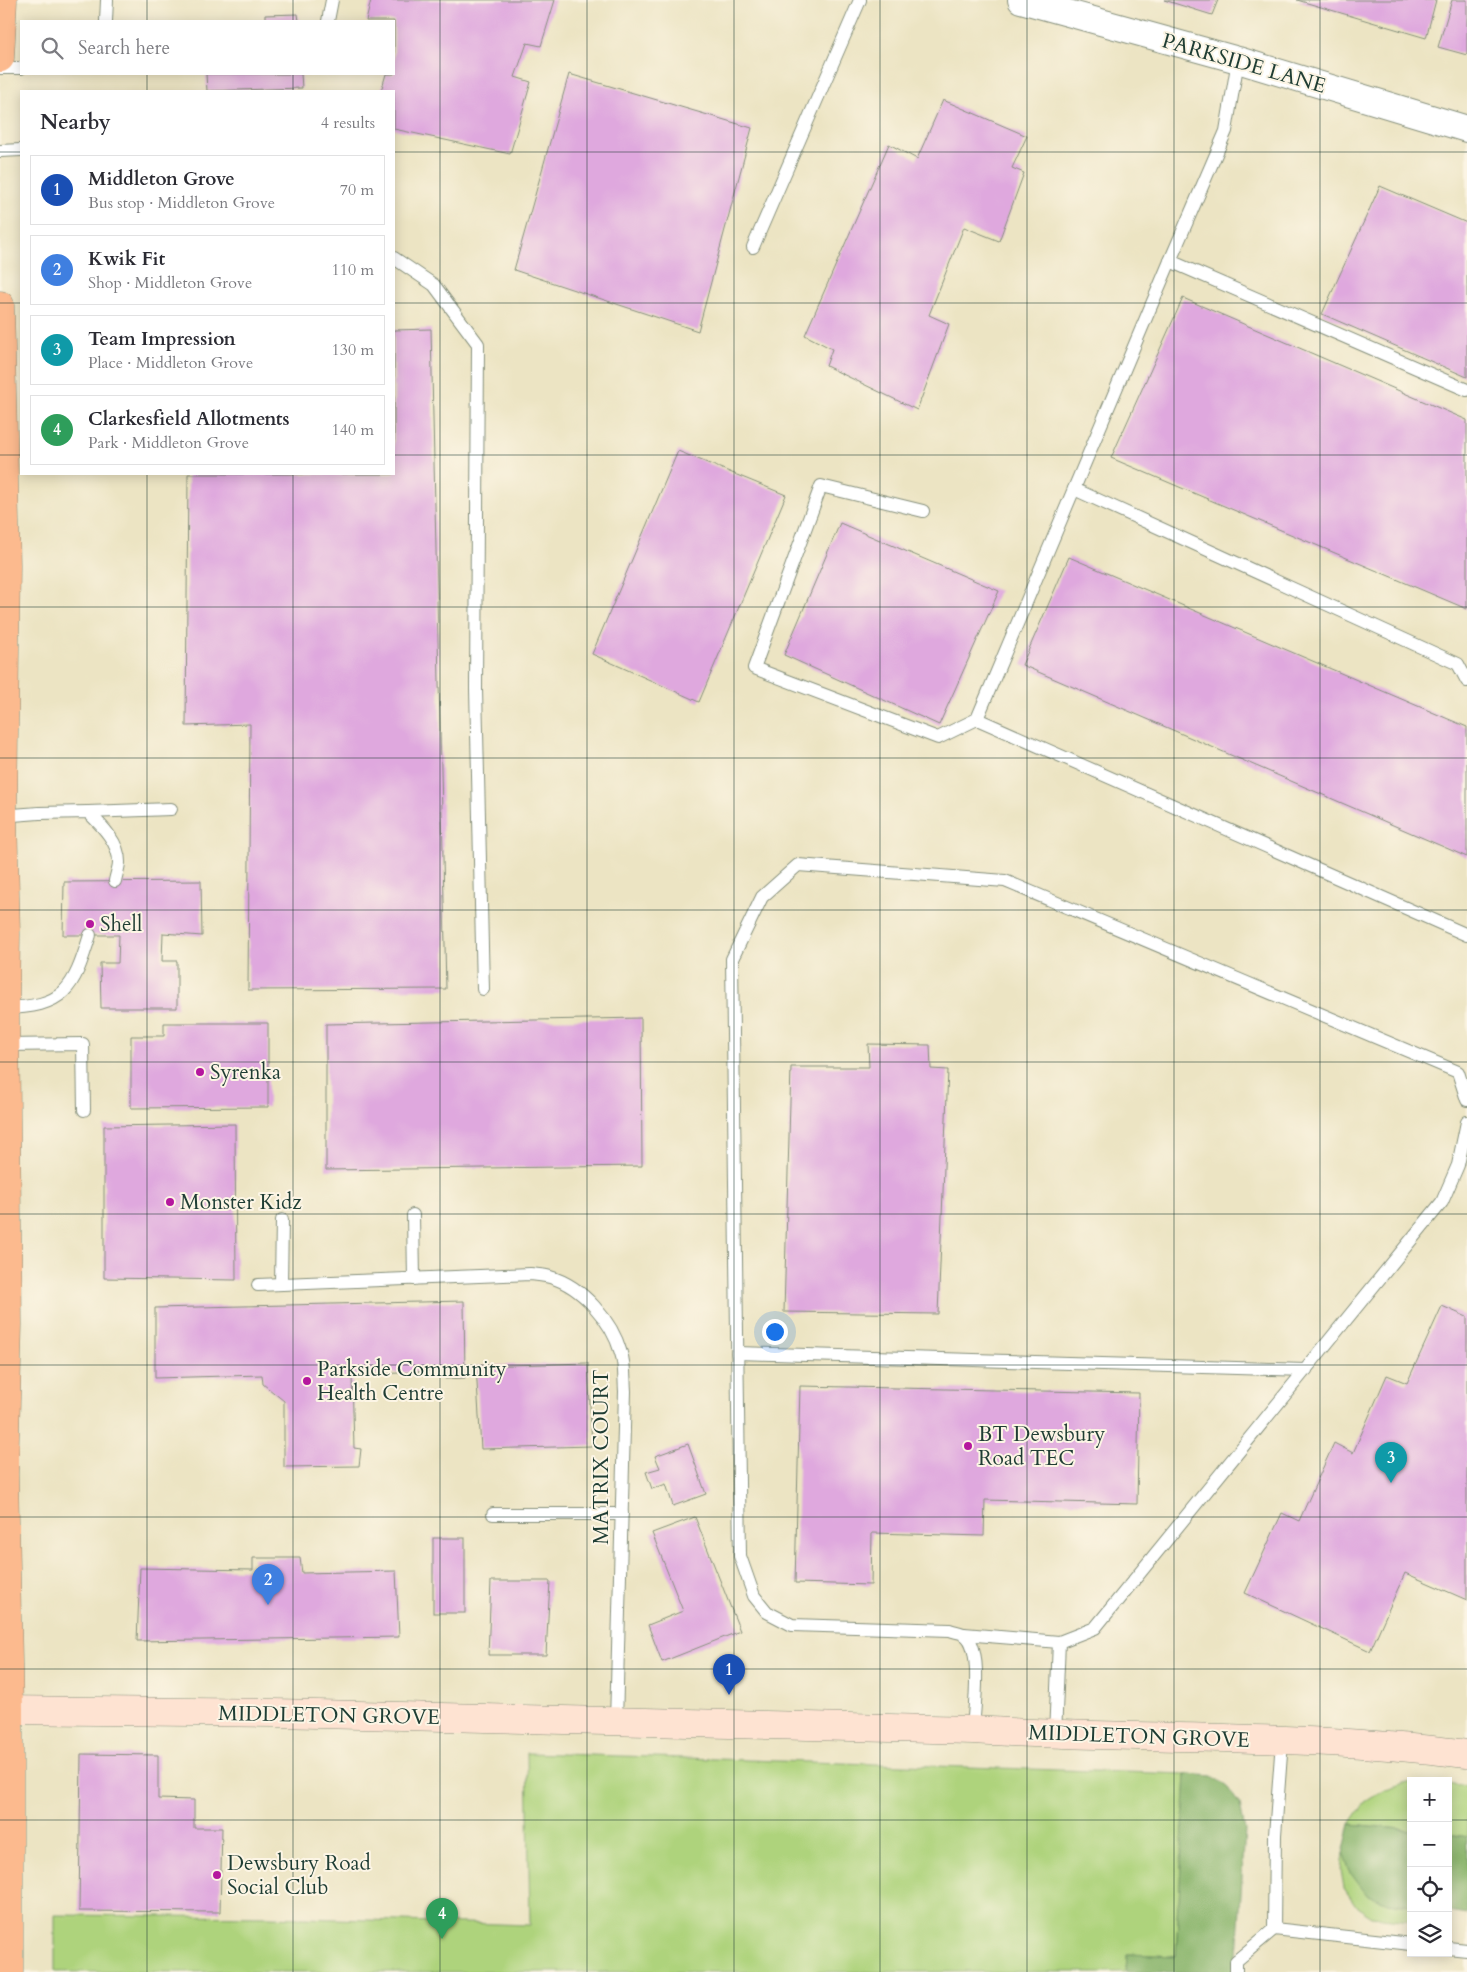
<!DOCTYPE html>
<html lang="en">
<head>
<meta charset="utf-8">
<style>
  body { margin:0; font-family:Cardo,serif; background:#f2f2f3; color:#2b2b33 }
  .controls { position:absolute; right:15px; bottom:15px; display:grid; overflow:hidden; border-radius:0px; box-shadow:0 2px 12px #0003 }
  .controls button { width:45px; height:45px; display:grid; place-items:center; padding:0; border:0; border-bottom:1px solid #e1e1e2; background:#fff; color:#2b2b33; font:25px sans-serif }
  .you { position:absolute; left:774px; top:1331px; width:18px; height:18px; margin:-12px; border:4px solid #fff; border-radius:50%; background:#1a73e8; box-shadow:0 0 0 8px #1a73e833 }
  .badge { display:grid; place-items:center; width:32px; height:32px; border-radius:50%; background:#b5179e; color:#fff; font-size:16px; font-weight:700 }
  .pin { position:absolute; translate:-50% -41px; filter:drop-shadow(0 1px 2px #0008) }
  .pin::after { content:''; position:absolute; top:26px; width:18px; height:15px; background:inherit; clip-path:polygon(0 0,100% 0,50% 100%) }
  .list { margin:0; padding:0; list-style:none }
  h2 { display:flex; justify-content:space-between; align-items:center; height:65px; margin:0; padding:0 20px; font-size:21px }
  h2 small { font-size:16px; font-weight:400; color:#7c7c81 }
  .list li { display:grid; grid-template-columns:32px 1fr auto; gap:15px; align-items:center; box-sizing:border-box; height:70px; margin:0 10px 10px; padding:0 10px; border:1px solid #e1e1e2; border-radius:0px }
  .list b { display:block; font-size:19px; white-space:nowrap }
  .list p { margin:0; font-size:16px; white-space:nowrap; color:#7c7c81 }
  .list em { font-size:16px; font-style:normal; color:#7c7c81 }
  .icon { flex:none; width:28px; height:28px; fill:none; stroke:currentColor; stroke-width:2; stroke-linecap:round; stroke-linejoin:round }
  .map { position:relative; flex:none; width:1467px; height:1972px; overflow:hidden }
  .search { position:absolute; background:#fff; box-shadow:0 2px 12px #0003; left:20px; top:20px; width:375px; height:55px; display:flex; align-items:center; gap:12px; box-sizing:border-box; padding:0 18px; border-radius:0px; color:#7c7c81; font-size:19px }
  .panel { position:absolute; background:#fff; box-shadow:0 2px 12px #0003; left:20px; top:90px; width:375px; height:385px; border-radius:0px }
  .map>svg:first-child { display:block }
  .green { fill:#aed37c; stroke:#668858 }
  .forest { fill:#8ab56c; stroke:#547950 }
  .building { fill:#dfa8de }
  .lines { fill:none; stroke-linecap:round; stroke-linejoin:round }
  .lane-casing { stroke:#86907c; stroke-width:14 }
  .street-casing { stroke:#86907c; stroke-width:28 }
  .secondary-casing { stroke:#86907c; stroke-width:29 }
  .primary-casing { stroke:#86907c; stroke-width:29 }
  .lane { stroke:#fff; stroke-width:12 }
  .street { stroke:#fff; stroke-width:26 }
  .secondary { stroke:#fee3d2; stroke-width:28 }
  .primary { stroke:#fcba8e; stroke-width:28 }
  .grid { fill:none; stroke:#1f3d34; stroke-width:1; stroke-opacity:0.55 }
  .poi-dot { fill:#b5179e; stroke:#fcf5e5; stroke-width:2 }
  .labels { text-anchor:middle; stroke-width:4; stroke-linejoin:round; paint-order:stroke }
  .street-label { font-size:21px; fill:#1f3d34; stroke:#fcf5e5 }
  .poi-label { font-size:21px; fill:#1f3d34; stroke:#fcf5e5; text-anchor:start }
</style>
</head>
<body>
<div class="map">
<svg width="1467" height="1972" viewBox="0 0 1467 1972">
  <rect width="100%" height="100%" fill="#fcf5e5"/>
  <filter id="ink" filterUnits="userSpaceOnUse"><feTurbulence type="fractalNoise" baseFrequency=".02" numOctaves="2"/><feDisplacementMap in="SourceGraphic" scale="10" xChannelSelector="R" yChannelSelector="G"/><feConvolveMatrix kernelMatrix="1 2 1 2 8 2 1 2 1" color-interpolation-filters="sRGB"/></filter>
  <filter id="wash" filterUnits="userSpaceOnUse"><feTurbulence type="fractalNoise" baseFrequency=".0096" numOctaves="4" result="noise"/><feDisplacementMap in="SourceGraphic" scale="20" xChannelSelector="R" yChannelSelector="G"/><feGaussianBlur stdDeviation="1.12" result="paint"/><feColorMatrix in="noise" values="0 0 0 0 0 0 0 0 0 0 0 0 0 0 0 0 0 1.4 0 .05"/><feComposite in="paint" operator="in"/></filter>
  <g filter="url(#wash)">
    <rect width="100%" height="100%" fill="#ece4c3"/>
    <g class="green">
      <polygon points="527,1753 1186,1774 1176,1956 1127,1954 1126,1972 55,1972 55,1915 270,1917 530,1925"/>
      <polygon points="1411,1781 1411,1830 1350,1824 1365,1802 1386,1789"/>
      <polygon points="1448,1783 1467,1786 1467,1837 1448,1834"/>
      <polygon points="1343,1854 1352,1875 1389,1902 1411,1905 1411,1921 1372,1917 1357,1907 1344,1888 1341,1870"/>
    </g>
    <g class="forest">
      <polygon points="1186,1774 1213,1776 1228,1788 1240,1805 1245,1830 1236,1972 1126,1972 1127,1954 1176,1956"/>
      <polygon points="1350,1824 1411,1830 1411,1905 1389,1902 1367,1895 1352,1875 1343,1854"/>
      <polygon points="1448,1834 1467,1837 1467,1915 1448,1912"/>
    </g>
    <g id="blocks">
      <g class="building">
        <polygon points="371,0 555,0 541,46 527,43 515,77 531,82 510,154 394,129 394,91 381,91 386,74 394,74 394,21 366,21"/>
        <polygon points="1164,0 1218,0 1212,15"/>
        <polygon points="1297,0 1436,0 1426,38"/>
        <polygon points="1452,0 1467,0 1467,55 1438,47"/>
        <polygon points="298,14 299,21 265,21 265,15"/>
        <polygon points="206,74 301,74 302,88 207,91"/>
        <polygon points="569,74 752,128 698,331 514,270"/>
        <polygon points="943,100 1027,136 1012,168 1024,173 999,241 964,227 929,315 949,324 917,410 826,366 832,349 805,335 889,144 917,159"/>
        <polygon points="1380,186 1467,223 1467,377 1322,314"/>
        <polygon points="1183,298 1467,420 1467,609 1111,458"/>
        <polygon points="431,329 446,989 248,990 250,724 186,726 188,474 394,474 394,330"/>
        <polygon points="678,451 786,495 699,702 592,654"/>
        <polygon points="840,523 999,591 939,725 784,655"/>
        <polygon points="1069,557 1467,727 1467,857 1022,665"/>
        <polygon points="201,881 202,936 163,933 162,961 177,961 177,1008 101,1008 100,963 118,963 119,935 63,935 64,882"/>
        <polygon points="641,1018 642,1166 326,1170 326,1024"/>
        <polygon points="164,1023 268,1023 268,1107 131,1108 131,1036 164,1036"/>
        <polygon points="868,1044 930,1045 931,1069 948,1070 938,1314 784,1312 791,1067 869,1067"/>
        <polygon points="235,1124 236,1280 104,1278 104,1126"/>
        <polygon points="464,1301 465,1378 445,1379 445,1370 352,1376 354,1448 361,1449 359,1466 284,1467 284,1401 263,1384 262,1375 155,1378 155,1308"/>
        <polygon points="1442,1306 1467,1317 1467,1600 1405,1573 1370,1651 1245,1593 1282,1513 1299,1521 1334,1443 1353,1453 1387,1375 1407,1383"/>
        <polygon points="588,1363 592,1446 481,1449 476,1366"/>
        <polygon points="800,1386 1139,1393 1137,1504 985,1500 984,1536 872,1533 871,1585 795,1583"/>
        <polygon points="688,1444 706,1494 673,1506 666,1484 652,1489 646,1472 660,1468 655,1456"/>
        <polygon points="695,1517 740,1631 662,1662 648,1625 683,1611 652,1533"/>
        <rect x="433" y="1538" width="32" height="75"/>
        <polygon points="253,1558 300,1558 302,1573 396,1571 399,1637 137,1641 140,1568 253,1570"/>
        <polygon points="491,1581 550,1581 546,1655 488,1655"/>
        <polygon points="81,1754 158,1755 158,1799 194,1800 194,1828 222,1828 220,1912 79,1911"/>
      </g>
    </g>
  </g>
  <g filter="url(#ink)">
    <use href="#blocks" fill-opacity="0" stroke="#86907c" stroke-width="1"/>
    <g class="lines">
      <g class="lane-casing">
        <g id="lane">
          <polyline points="106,21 107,0"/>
          <polyline points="328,21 332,0"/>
          <polyline points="0,68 21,68"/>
          <polyline points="0,151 21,150"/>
          <polyline points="753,247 860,0"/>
          <polyline points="394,258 434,285 478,344 476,689 483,989"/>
          <polyline points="1170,261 1467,390"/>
          <polyline points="1074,489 1458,664 1467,681"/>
          <polyline points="923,511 821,486 754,668 938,738 977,719 1170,261 1226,131 1238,60"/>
          <polyline points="977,719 1467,935"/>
          <polyline points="88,812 171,809"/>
          <path d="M0,816L39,813L88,812C101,825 119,842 119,862C119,868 116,875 115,881"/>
          <path d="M3,1008C65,1007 73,990 90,935"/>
          <polyline points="5,1045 83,1044 84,1110"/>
          <polyline points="413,1215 414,1279"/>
          <polyline points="281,1284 282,1220"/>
          <path d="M258,1285L530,1274C537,1275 544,1275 550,1277C582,1286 612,1321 621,1353C625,1364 624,1379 625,1391L616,1722"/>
          <polyline points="737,1353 1306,1370"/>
          <polyline points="493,1514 622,1514"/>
          <polyline points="964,1634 1059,1642"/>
          <path d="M973,1730C974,1709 983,1648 965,1635C961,1632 954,1632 950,1630L792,1625L767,1612L754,1596L740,1556L732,959L762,897L798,865L1005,881L1458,1072L1467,1100"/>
          <polyline points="1055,1735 1059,1642 1095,1628 1442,1202 1458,1165 1467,1122"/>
          <polyline points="1274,1929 1411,1944"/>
          <polyline points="1448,1948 1467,1950"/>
          <polyline points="1236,1972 1236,1961 1274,1929 1275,1835 1282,1741"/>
        </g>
      </g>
      <g class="street-casing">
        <polyline id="street" points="1021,0 1238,60 1467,129"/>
      </g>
      <g class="secondary-casing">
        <path id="secondary" d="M0,1710L275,1713L973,1730C1137,1740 1303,1733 1467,1754"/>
      </g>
      <g class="primary-casing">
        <g id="primary">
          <polyline points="0,58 3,0"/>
          <polyline points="0,305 6,565 3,816 6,934 5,1008 8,1324 4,1474 9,1709 9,1972"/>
        </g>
      </g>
      <use href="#lane" class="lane"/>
      <use href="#street" class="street"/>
      <use href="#secondary" class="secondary"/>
      <use href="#primary" class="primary"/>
    </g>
  </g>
  <path class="grid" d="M147,0V21M293,0V21M440,0V1972M587,0V1972M734,0V1972M880,0V1972M1027,0V1972M1174,0V1972M1320,0V1972M147,74V91M293,74V91M0,152H21M394,152H1467M0,303H21M394,303H1467M0,455H21M394,455H1467M147,474V1972M293,474V1972M0,607H1467M0,758H1467M0,910H1467M0,1062H1467M0,1214H1467M0,1365H1467M0,1517H1467M0,1669H1467M0,1820H1411M1448,1820H1467"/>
  <g class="poi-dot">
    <circle cx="90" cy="924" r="5"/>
    <circle cx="200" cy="1072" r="5"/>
    <circle cx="170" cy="1202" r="5"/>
    <circle cx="307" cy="1381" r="5"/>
    <circle cx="968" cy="1446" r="5"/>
    <circle cx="217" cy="1875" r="5"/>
  </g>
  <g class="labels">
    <g class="street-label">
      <text transform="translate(1244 63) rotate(16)" y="7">PARKSIDE LANE</text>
      <text transform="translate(601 1457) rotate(-90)" y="7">MATRIX COURT</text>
      <text transform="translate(329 1715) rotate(1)" y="7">MIDDLETON GROVE</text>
      <text transform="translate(1139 1736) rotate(2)" y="7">MIDDLETON GROVE</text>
    </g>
    <g class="poi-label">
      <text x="100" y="931">Shell</text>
      <text x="210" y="1079">Syrenka</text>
      <text x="180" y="1209">Monster Kidz</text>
      <text x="317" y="1376">Parkside Community<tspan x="317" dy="24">Health Centre</tspan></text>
      <text x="978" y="1441">BT Dewsbury<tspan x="978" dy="24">Road TEC</tspan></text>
      <text x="227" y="1870">Dewsbury Road<tspan x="227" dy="24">Social Club</tspan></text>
    </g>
  </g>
</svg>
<div class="controls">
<button>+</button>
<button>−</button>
<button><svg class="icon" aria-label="locate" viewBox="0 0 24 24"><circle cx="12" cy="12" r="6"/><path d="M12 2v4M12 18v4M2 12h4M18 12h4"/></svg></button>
<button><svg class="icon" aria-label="layers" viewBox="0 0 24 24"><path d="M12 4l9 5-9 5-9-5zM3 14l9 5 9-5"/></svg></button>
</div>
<div class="you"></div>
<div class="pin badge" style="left:729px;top:1695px;background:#1a4fb4">1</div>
<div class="pin badge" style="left:268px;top:1605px;background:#3f7fe0">2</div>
<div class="pin badge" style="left:1391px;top:1483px;background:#0f9aa8">3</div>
<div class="pin badge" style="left:442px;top:1939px;background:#2e9e5b">4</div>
<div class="search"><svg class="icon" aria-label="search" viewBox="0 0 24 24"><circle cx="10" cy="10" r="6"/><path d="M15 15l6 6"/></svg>Search here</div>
<section class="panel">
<h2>Nearby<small>4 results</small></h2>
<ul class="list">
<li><span class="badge" style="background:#1a4fb4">1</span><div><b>Middleton Grove</b><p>Bus stop · Middleton Grove</p></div><em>70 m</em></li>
<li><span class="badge" style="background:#3f7fe0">2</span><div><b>Kwik Fit</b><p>Shop · Middleton Grove</p></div><em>110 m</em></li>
<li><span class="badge" style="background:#0f9aa8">3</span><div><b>Team Impression</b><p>Place · Middleton Grove</p></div><em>130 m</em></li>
<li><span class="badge" style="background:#2e9e5b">4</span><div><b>Clarkesfield Allotments</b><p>Park · Middleton Grove</p></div><em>140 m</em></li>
</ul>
</section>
</div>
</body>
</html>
